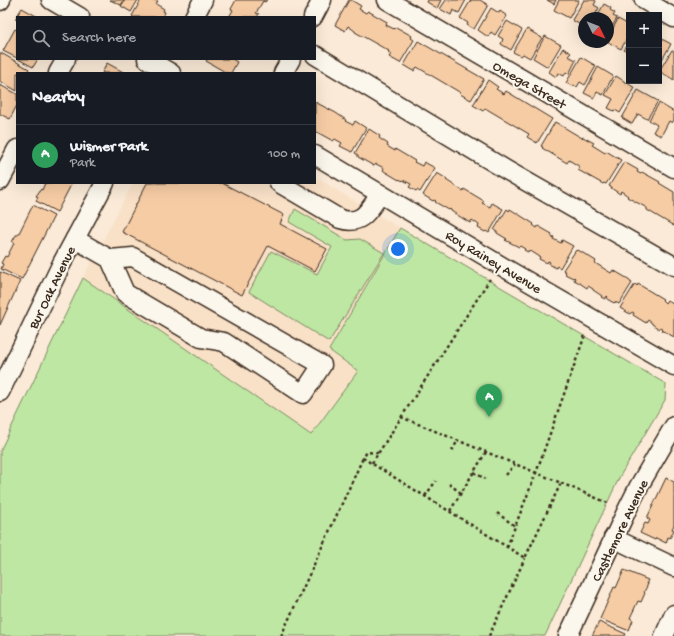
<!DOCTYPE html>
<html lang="en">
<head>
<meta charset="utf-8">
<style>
  body { margin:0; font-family:"Gochi Hand",sans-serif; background:#20242c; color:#f1f3f6 }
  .controls { position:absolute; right:12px; top:12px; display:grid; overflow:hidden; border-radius:0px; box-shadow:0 4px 16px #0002 }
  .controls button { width:36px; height:36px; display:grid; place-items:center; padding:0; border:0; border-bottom:1px solid #363941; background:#171b24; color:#f1f3f6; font:20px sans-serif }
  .compass { position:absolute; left:578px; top:12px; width:36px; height:36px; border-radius:50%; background:#171b24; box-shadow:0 4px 16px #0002; rotate:133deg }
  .you { position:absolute; left:398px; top:249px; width:14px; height:14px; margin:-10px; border:3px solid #fff; border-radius:50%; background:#1a73e8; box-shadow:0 0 0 6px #1a73e833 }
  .badge { display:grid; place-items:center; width:26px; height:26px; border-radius:50%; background:#0b8043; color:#fff; font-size:13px; font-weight:700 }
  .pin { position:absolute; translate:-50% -33px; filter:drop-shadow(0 1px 2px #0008) }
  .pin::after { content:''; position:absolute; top:21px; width:14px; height:12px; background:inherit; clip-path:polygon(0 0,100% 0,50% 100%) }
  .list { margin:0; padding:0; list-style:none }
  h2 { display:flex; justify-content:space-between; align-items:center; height:52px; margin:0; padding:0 16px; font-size:17px }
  h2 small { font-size:13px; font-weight:400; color:#9ea1a6 }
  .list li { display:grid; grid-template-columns:26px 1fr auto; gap:12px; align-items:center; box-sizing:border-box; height:60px; padding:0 16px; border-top:1px solid #363941 }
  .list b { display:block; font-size:15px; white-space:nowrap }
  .list p { margin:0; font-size:13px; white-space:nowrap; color:#9ea1a6 }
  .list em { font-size:13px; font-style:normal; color:#9ea1a6 }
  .icon { flex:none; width:22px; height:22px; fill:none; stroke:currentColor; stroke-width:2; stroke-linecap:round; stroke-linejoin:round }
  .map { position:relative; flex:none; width:674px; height:636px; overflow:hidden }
  .search { position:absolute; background:#171b24; box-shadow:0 4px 16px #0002; left:16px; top:16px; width:300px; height:44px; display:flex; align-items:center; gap:10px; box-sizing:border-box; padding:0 14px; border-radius:0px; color:#9ea1a6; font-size:15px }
  .panel { position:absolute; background:#171b24; box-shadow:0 4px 16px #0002; left:16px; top:72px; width:300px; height:112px; border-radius:0px }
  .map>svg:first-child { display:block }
  .built { fill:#f9e1c8 }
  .green { fill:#bee7a3; stroke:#7c8860 }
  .building { fill:#f6cca5; stroke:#3b2a1e }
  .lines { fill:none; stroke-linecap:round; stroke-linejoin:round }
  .minor-casing { stroke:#3b2a1e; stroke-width:21 }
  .path { stroke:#3b2a1e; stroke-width:2.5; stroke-dasharray:3 3; stroke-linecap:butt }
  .minor { stroke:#fbf7ec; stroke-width:18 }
  .labels { text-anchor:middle; stroke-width:4; stroke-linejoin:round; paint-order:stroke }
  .street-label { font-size:14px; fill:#3b2a1e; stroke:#fbf7ec }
</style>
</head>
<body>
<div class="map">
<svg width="674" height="636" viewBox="0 0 674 636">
  <rect width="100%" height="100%" fill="#faead7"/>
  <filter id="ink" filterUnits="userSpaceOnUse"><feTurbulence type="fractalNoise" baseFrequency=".025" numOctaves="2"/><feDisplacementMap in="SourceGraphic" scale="8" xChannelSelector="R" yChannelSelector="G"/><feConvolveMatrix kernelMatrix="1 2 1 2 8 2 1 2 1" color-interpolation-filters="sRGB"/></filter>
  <g filter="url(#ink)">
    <polygon class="built" points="315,177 400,228 329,350 358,371 311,435 83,278 133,183 315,183"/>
    <g class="green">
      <polygon points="295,209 347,240 360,239 384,253 329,342 249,292 271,251 317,274 332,247 289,222"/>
      <polygon points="400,228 666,384 665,400 620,476 545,636 0,636 0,451 83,278 311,435 358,371 329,350"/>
    </g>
    <g class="building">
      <polygon points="110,0 124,0 121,5"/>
      <polygon points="125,0 138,0 131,12 121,6"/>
      <polygon points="141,0 147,0 149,1 150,0 155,0 158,1 156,4 164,9 163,11 165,12 163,17 133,17 132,16"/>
      <polygon points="236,0 267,0 265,2 263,1 256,13 259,14 257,17 229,17 233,10 231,9"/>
      <polygon points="349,0 351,0 361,6 359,9 366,13 368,11 387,22 386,25 394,29 396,27 412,36 411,38 414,40 400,63 389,57 391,54 388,52 389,51 355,32 355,31 348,26 345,31 335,25"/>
      <polygon points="428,0 441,0 437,8 427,2"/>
      <polygon points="446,0 466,0 459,13 453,10 451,15 440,9"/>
      <polygon points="471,0 480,0 488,5 474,29 467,25 468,23 460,18"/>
      <polygon points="547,0 556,0 554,4"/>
      <polygon points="559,0 579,0 569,18 554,10"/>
      <polygon points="584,0 594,0 596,1 594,5 599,8 593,18 584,18 584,27 572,20"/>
      <polygon points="604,4 611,8 610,10 615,13 613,16 617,18 608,34 608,18 596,18"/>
      <polygon points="22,8 38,17 17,17 17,20 15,19"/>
      <polygon points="491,8 499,13 500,11 507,16 495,35 491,32 488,37 478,30"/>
      <polygon points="618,19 629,25 629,35 621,49 608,42 608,38"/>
      <polygon points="507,21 522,30 511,50 501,44 503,39 498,36"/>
      <polygon points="15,29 17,30 17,58 3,51"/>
      <polygon points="527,29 542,38 530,58 523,54 521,56 513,52"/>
      <polygon points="545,36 561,45 548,67 533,58"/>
      <polygon points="660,38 671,44 659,65 659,40"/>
      <polygon points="418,41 484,79 471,100 460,94 461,93 417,67 414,71 404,65"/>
      <polygon points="629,43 629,53 624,50"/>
      <polygon points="563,48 571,53 568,56 576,60 569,74 566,72 564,76 558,73 556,77 549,72"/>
      <polygon points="672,50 674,51 674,80 659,71"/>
      <polygon points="1,53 29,69 27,73 17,73 17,91 0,81 0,55"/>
      <polygon points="581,57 596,66 585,85 580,82 577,87 573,85 572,86 566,83"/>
      <polygon points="18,59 38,59 33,67"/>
      <polygon points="207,59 232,59 237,62 231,73 227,73 206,61"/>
      <polygon points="107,63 125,73 102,73"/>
      <polygon points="598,67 613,76 603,95 597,92 594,98 584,93"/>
      <polygon points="616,76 635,88 620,113 615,110 614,111 608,108 613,99 605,95"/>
      <polygon points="488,80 498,87 496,89 504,94 506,91 552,119 537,143 527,137 529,134 485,108 483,111 473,105"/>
      <polygon points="0,85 17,94 17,105 10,119 0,114"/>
      <polygon points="638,90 658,101 647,119 638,114 632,124 622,118"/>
      <polygon points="315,102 336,113 346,120 345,121 353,125 355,121 366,128 352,152 340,146 342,143 335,139 333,141 315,131"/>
      <polygon points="659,103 674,112 674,120 672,123 669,121 661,136 653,132 657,125 649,120"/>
      <polygon points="555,122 582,138 583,137 594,143 592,145 605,153 606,151 621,160 606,184 604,183 603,184 578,170 580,167 569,160 567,163 542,148 543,147 541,146"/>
      <polygon points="369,129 380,136 379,138 388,144 387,146 395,151 395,149 415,161 414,162 422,166 424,162 435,168 420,192 417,190 416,191 409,187 411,184 403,180 402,181 400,179 399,180 384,171 383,170 384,168 376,164 374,166 358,157 358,155 355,153"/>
      <polygon points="624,162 638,170 637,172 641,174 642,172 660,182 659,183 674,192 674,226 647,210 647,208 627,197 628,196 621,191 620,194 611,188 611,187 609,186"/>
      <polygon points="437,173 447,179 446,180 463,191 464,189 484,201 482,203 490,207 492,203 503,209 489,233 486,231 485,232 478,228 479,225 472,220 470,223 451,211 451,210 450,209 449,210 435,202 436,201 434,200 433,201 423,195"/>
      <polygon points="45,183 72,183 57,212 36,201 38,197 36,196 41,189 42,190"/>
      <polygon points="147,183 222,183 284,215 280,224 327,249 315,271 268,246 242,295 122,232"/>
      <polygon points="33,205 54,216 22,279 1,269 3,264 1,263 5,256 7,257 14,243 12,242 16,235 18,235"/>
      <polygon points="507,209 509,211 510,209 534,224 533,225 537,228 538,226 552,234 551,236 554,237 553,239 561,243 562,240 573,246 560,268 557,266 556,268 549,264 550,262 548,261 547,263 539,259 540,257 529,250 528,252 524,250 525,249 520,246 519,247 505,240 507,239 497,233 497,232 494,230"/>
      <polygon points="576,250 578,251 578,250 596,261 595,263 611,273 613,270 630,280 630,282 632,283 619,304 615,302 614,303 607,299 608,297 607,296 605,299 601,297 602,296 593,290 593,289 588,286 587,288 578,282 574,280 575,278 574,277 573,278 565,274 566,272 563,270"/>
      <polygon points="0,272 20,281 0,325"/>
      <polygon points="635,284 637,286 638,284 663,299 662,300 665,303 667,300 674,305 673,307 674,308 674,337 662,330 663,329 660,327 659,329 652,324 652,323 648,320 646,323 633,315 634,313 632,312 630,314 620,308"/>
      <polygon points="666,478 674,482 674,525 672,529 674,530 670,538 668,537 666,543 656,538 655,540 640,533 645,523 648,524 650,520 647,518"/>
      <polygon points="624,570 648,580 646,584 648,584 644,592 645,593 641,602 638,601 630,618 633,620 629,630 627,629 627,630 600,619 614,587 616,588"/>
      <polygon points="599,622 626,634 625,636 592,636"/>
    </g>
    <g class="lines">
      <g class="minor-casing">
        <g id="minor">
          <polyline points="51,0 80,17"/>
          <polyline points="387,0 674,168"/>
          <polyline points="644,0 674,18"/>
          <polyline points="0,1 1,0"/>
          <polyline points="194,17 203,0"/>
          <polyline points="313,17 322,0"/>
          <polyline points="315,55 508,171 674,266"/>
          <polyline points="147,59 171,73"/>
          <polyline points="58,73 66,59"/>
          <polyline points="283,73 291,59"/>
          <polyline points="315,155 510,271 674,366"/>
          <polyline points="0,181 17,149"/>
          <path d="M279,183L340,219C362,226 369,210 380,194"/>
          <polyline points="75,239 110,259 133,257 322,365 303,394 224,342 201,338 125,293 110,259"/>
          <polyline points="0,392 62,263 105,183"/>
          <polyline points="613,538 674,567"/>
          <polyline points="568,636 627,510 639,486 674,426"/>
          <polyline points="664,636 674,614"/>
        </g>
      </g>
      <g class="path">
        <polyline points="452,451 458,440"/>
        <polyline points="378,453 367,452 363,458 525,558 561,483 486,452 401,417"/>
        <polyline points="372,463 490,279"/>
        <polyline points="474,472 485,479"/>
        <polyline points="506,475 515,464"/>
        <polyline points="561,483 608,503"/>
        <polyline points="449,484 461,493"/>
        <polyline points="425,496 436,481"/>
        <polyline points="450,511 486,452"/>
        <polyline points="497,513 515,526"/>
        <polyline points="507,547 536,473 585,335"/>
        <polyline points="281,636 363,458"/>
        <polyline points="489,636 525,558"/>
      </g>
      <use href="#minor" class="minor"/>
    </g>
  </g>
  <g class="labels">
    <g class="street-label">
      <text transform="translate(530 84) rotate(30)" y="5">Omega Street</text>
      <text transform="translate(494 261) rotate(31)" y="5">Roy Rainey Avenue</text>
      <text transform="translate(51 287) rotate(-64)" y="5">Bur Oak Avenue</text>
      <text transform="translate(619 530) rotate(-64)" y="5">Castlemore Avenue</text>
    </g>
  </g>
</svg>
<div class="controls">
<button>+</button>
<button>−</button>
</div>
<svg class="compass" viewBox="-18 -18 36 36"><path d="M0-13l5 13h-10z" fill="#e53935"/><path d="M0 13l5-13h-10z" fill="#9ea1a6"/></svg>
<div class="you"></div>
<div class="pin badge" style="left:489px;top:417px;background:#2e9e5b">A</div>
<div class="search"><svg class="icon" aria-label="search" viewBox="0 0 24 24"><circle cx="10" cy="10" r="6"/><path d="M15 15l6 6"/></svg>Search here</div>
<section class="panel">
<h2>Nearby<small></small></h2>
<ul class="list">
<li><span class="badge" style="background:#2e9e5b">A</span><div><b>Wismer Park</b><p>Park</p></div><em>100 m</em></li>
</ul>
</section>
</div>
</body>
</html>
